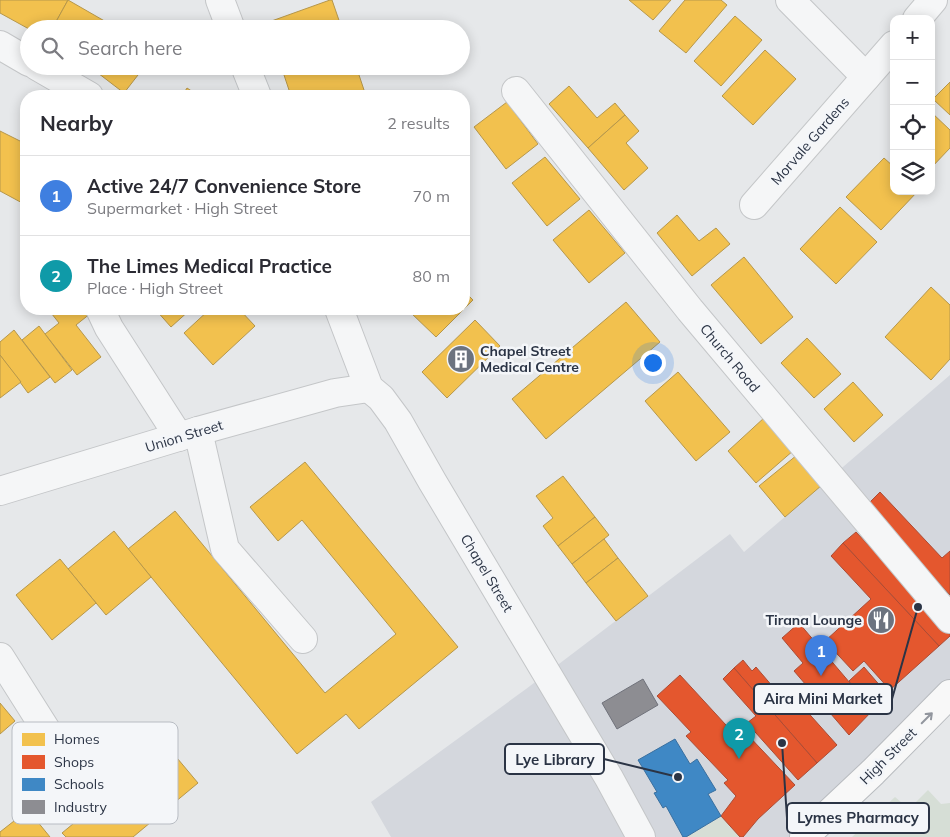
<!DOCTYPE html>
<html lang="en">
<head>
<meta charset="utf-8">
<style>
  body { margin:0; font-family:Mulish,sans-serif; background:#f2f2f3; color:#2b2b33 }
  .controls { position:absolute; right:15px; top:15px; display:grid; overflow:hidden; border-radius:10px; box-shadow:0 2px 12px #0003 }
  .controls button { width:45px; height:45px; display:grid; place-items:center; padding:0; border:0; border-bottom:1px solid #e1e1e2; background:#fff; color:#2b2b33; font:25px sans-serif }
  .you { position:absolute; left:652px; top:362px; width:18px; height:18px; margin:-12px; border:4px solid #fff; border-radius:50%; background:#1a73e8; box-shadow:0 0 0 8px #1a73e833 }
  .badge { display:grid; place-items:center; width:32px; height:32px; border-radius:50%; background:#6c737f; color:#fff; font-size:16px; font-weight:700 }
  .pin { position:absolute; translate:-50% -41px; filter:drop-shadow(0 1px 2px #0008) }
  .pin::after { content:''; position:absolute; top:26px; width:18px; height:15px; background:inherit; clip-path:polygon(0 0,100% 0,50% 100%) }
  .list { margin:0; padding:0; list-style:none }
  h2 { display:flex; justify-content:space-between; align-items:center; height:65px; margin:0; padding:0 20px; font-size:21px }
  h2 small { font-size:16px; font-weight:400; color:#7c7c81 }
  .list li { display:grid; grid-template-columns:32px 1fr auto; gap:15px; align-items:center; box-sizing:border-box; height:80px; padding:0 20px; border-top:1px solid #e1e1e2 }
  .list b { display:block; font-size:19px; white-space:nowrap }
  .list p { margin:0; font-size:16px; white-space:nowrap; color:#7c7c81 }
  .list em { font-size:16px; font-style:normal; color:#7c7c81 }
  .icon { flex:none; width:28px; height:28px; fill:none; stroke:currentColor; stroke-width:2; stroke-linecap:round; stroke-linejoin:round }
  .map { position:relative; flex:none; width:950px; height:837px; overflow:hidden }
  .search { position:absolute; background:#fff; box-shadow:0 2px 12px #0003; left:20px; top:20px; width:450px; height:55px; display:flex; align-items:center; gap:12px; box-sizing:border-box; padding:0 18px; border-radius:28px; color:#7c7c81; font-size:19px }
  .panel { position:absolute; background:#fff; box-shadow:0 2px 12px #0003; left:20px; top:90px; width:450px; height:225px; border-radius:20px }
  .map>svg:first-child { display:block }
  .built { fill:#d4d7dd }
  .green { fill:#d6ded6 }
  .homes { fill:#f2c14e; stroke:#b6974b }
  .shops { fill:#e4572e; stroke:#ac4c35 }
  .schools { fill:#3f88c5; stroke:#396f9f }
  .industry { fill:#8d8d92; stroke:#70727b }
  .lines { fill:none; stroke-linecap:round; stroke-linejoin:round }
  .street-casing { stroke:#c4c6c8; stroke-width:30 }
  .highway-casing { stroke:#b8bbbf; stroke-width:30 }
  .street { stroke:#f5f6f7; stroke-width:28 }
  .highway { stroke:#f8f8f8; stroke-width:28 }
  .oneway { stroke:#92969e }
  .labels { text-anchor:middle; stroke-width:5; stroke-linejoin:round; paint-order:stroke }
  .street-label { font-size:14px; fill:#2b3445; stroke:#f4f6f9 }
  .poi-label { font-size:14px; font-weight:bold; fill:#2b3445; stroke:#f4f6f9; text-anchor:start }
  .key { fill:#f4f6f9; stroke:#b8bcc3; stroke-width:1 }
  .key-label { font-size:14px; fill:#2b3445 }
  .leader { fill:none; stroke:#2b3445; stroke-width:2 }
  .callout-dot { fill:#2b3445; stroke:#f4f6f9; stroke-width:2 }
  .callout { fill:#f4f6f9; stroke:#2b3445; stroke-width:2 }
  .callout-label { font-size:15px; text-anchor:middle; font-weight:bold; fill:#2b3445 }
</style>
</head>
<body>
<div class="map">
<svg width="950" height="837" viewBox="0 0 950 837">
  <rect width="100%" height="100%" fill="#e6e8ea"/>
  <polygon class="built" points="950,375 950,694 804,837 391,837 371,802 526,689 730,534 744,552"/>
  <g class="green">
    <polygon points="928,790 941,804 950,803 950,837 852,837 895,797 902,803 916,802"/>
    <polygon points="721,816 740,837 686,837"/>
  </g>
  <g class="homes">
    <polygon points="0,0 68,0 52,29 29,29 0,13"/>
    <polygon points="68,0 108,23 104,29 52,29"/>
    <polygon points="330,0 332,0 342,29 268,29 266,23"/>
    <polygon points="629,0 671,0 653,20"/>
    <polygon points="685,0 721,0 727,5 686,53 659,31"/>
    <polygon points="735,16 762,40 721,86 694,61"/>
    <polygon points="765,50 796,79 753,125 722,96"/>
    <polygon points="97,66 145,66 124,93 94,70"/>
    <polygon points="281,66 356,66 366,96 291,96"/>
    <polygon points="950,82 950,115 933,99"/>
    <polygon points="569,86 597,118 615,103 625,115 588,148 549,104"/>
    <polygon points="187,88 199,96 182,96"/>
    <polygon points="507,102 538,144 506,169 474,127"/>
    <polygon points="931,112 950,130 950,148 931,168"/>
    <polygon points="625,115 639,131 626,143 648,168 624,190 588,148"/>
    <polygon points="0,131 26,144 26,205 0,191"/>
    <polygon points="545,157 580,199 547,226 512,183"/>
    <polygon points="884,158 894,167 894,191 918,191 881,230 846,197"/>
    <polygon points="840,207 877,242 836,284 800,249"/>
    <polygon points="589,210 625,253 589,283 553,240"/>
    <polygon points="677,215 699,241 716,228 730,244 692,276 657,233"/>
    <polygon points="744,257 793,317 761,344 711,285"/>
    <polygon points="931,287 950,305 950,359 931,380 885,337"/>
    <polygon points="464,291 473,300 436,337 410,312 414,309 464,309"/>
    <polygon points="626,302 660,342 546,439 512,399"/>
    <polygon points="48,309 87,309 91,313 76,325 101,357 77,375 45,334 59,323"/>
    <polygon points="155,309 191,309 171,327"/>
    <polygon points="210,309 239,309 255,326 213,365 184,333"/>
    <polygon points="475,320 500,346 447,398 422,372"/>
    <polygon points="39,326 72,370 55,383 22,340"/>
    <polygon points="14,330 50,377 28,393 0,355 0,342"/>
    <polygon points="807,338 841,374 814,398 781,363"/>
    <polygon points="0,355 21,382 0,398"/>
    <polygon points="678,372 730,432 696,461 645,401"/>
    <polygon points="853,382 883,415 854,442 824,409"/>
    <polygon points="765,417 794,450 756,483 728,451"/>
    <polygon points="797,455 822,485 785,517 759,486"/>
    <polygon points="305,462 458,647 359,729 346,714 297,754 128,549 175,511 325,693 396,634 302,520 278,541 250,507"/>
    <polygon points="563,476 595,517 558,546 543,526 553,518 536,496"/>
    <polygon points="595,517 609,535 572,564 558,546"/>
    <polygon points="114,531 151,577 106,615 68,569"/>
    <polygon points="604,539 618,558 586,583 572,564"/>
    <polygon points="618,558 648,596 616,621 586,583"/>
    <polygon points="60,559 96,603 52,640 16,595"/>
    <polygon points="0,703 15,721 0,734"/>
    <polygon points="167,746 198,783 133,837 66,837 62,833"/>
    <polygon points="28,810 50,837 0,837 0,832"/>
  </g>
  <g class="shops">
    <polygon points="880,492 942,558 950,551 950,595 866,506"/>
    <polygon points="856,532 909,588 950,626 950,636 939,646 843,543"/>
    <polygon points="843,543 939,646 890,690 864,661 853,671 825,641 871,599 831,556"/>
    <polygon points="799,623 873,710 849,735 794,671 803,663 782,638"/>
    <polygon points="743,660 752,671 756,667 779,694 786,688 837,745 817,763 734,668"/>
    <polygon points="864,667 888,695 873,710 849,681"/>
    <polygon points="734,668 817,763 798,780 747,723 756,716 723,679"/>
    <polygon points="680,675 737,737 744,731 795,785 758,819 743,837 740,837 721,816 736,796 724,783 728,780 686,736 691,732 657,696"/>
  </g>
  <polygon class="schools" points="675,739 690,764 697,759 716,790 708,794 721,816 686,837 683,837 666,806 663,808 654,793 657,792 638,760"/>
  <polygon class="industry" points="643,679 658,705 617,729 602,703"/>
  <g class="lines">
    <g class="street-casing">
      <g id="street">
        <polyline points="220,0 231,29"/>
        <polyline points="790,0 866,77"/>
        <polyline points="917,19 933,0"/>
        <polyline points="0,45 29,62"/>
        <polyline points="37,66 89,96"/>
        <polyline points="245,66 257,96"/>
        <polyline points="516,91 690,310 950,619"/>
        <polyline points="754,205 894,45"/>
        <polyline points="100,309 109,328 179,437"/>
        <polyline points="339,309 369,388 381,398 398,421 432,481 609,778 641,837"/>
        <polyline points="198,431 225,549 303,639"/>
        <polyline points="0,491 198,431 335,393 369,388"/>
        <polyline points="0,657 79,782"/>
      </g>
    </g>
    <g class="highway-casing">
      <polyline id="highway" points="804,837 873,772 950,694"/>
    </g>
    <use href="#street" class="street"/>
    <use href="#highway" class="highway"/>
  </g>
  <defs><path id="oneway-shaft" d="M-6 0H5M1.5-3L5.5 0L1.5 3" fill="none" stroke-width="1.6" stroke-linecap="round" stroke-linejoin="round" transform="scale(1.25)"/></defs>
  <use class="oneway" href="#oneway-shaft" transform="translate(927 718) rotate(-45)"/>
  <defs>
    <g id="building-disc" transform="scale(1.4375)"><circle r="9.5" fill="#6c737f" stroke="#f4f6f9"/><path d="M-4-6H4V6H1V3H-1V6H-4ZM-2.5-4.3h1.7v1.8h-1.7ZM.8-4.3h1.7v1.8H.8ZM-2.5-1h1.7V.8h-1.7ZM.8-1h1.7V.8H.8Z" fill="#fff"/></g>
    <g id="restaurant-disc" transform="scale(1.4375)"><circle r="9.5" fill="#6c737f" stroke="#f4f6f9"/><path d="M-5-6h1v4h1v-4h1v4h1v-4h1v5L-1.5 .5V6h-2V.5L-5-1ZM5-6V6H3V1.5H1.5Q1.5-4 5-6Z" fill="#fff"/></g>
  </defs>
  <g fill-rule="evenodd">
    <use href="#building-disc" x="461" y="359"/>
    <use href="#restaurant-disc" x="881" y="620"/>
  </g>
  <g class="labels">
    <g class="street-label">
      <text transform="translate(810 141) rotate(-49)" y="5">Morvale Gardens</text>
      <text transform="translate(730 358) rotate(50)" y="5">Church Road</text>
      <text transform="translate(184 436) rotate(-17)" y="5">Union Street</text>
      <text transform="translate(487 573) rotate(59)" y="5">Chapel Street</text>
      <text transform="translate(888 756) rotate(-45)" y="5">High Street</text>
    </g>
    <g class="poi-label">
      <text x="480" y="356">Chapel Street<tspan x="480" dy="16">Medical Centre</tspan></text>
      <text x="862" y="625" text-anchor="end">Tirana Lounge</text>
    </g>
  </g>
  <rect x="12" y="722" width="166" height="102" rx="8" class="key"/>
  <rect x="22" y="733" width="23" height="13" fill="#f2c14e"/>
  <rect x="22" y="755" width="23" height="14" fill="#e4572e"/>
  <rect x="22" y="778" width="23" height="13" fill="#3f88c5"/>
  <rect x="22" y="800" width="23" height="14" fill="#8d8d92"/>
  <g class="key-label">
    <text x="54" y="744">Homes</text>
    <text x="54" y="767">Shops</text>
    <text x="54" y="789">Schools</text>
    <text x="54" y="812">Industry</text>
  </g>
  <path class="leader" d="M918 607L892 699M678 777L604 759M782 743L787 818"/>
  <g class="callout-dot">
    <circle cx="918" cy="607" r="5"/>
    <circle cx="678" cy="777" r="5"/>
    <circle cx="782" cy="743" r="5"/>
  </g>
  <g class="callout">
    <rect x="754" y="684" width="138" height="30" rx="5"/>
    <rect x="505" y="744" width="99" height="30" rx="5"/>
    <rect x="787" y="803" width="142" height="30" rx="5"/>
  </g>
  <g class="callout-label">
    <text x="823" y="704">Aira Mini Market</text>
    <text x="555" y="765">Lye Library</text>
    <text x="858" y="823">Lymes Pharmacy</text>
  </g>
</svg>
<div class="controls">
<button>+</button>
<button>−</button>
<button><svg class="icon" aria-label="locate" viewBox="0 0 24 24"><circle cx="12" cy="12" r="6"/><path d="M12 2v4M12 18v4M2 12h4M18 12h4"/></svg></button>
<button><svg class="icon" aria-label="layers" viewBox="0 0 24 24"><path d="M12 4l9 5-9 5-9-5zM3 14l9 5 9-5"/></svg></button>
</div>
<div class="you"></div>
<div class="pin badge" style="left:821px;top:676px;background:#3f7fe0">1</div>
<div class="pin badge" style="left:739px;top:759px;background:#0f9aa8">2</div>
<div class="search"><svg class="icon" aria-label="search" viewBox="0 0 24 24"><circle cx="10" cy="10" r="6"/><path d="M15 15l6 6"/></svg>Search here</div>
<section class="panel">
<h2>Nearby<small>2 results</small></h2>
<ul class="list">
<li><span class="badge" style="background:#3f7fe0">1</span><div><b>Active 24/7 Convenience Store</b><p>Supermarket · High Street</p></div><em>70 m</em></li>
<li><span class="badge" style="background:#0f9aa8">2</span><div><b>The Limes Medical Practice</b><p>Place · High Street</p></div><em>80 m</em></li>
</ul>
</section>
</div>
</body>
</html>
